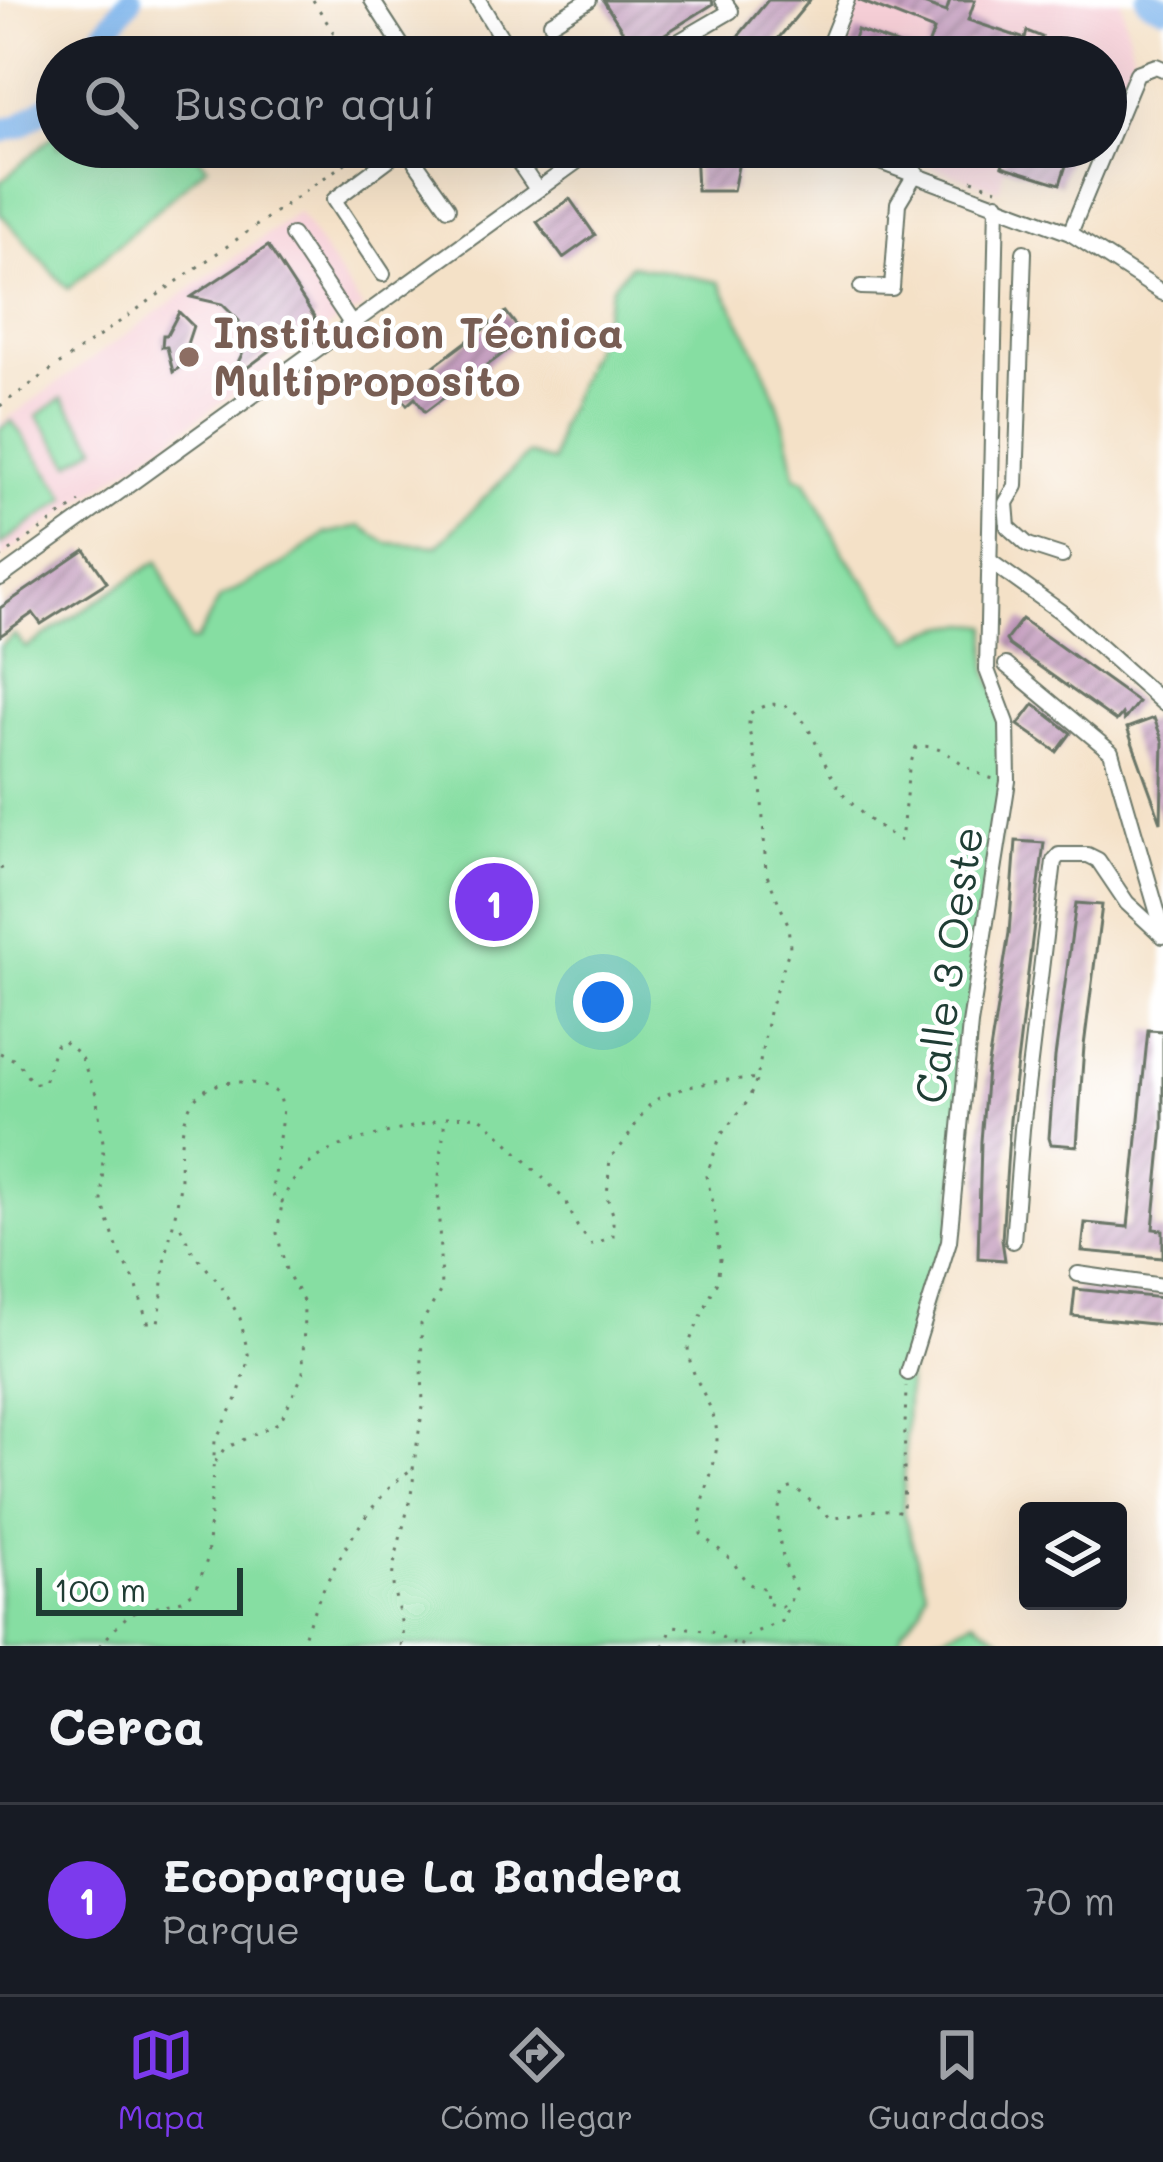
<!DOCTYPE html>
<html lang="es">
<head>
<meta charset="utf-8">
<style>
  body { margin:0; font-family:Mali,sans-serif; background:#20242c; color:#f1f3f6 }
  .controls { position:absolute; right:36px; bottom:36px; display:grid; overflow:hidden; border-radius:12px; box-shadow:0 12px 48px #0002 }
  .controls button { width:108px; height:108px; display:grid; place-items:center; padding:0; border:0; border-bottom:3px solid #363941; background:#171b24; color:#f1f3f6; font:60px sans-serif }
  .scale { position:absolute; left:36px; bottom:30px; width:207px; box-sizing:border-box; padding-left:12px; border:6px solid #1f3d34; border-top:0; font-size:33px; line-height:42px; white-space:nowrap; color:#1f3d34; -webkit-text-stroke:9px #fff; paint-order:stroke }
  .you { position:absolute; left:603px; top:1002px; width:42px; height:42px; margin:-30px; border:9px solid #fff; border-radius:50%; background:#1a73e8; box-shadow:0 0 0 18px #1a73e833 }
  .badge { display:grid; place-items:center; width:78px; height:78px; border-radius:50%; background:#7c3aed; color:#fff; font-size:39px; font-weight:700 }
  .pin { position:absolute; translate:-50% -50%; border:6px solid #fff; box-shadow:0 3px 12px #0006 }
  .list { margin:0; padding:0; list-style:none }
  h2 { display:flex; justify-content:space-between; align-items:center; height:156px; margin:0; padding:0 48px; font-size:51px }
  h2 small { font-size:39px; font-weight:400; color:#9ea1a6 }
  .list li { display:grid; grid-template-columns:78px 1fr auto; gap:36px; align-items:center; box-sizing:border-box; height:192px; padding:0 48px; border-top:3px solid #363941 }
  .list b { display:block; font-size:45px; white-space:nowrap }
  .list p { margin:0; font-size:39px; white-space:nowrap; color:#9ea1a6 }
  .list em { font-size:39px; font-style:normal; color:#9ea1a6 }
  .icon { flex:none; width:66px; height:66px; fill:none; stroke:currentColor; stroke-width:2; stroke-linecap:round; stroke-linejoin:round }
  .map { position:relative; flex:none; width:1163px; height:1646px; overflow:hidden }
  .search { position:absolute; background:#171b24; box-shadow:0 12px 48px #0002; left:36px; right:36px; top:36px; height:132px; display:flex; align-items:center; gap:30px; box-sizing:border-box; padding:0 42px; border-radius:66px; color:#9ea1a6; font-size:45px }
  .sheet { height:348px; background:#171b24 }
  nav { display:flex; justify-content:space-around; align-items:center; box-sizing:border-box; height:168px; border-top:3px solid #363941; background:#171b24; font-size:33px; color:#9ea1a6 }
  nav a { display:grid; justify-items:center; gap:6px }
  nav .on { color:#7c3aed }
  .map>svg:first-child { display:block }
  .built { fill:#f6cfd7 }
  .park { fill:#86dea2; stroke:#528e6b; stroke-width:3 }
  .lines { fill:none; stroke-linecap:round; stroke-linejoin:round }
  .river { stroke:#7cb4ec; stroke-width:24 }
  .building { fill:url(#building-hatch) }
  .minor-casing { stroke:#6a7667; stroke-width:18 }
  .path { stroke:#6a7667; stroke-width:3; stroke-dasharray:3 9; stroke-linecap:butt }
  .minor { stroke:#fff; stroke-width:14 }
  .education-dot { fill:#8d6e63; stroke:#fff; stroke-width:4.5 }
  .labels { text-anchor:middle; stroke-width:9; stroke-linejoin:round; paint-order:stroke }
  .education-label { font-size:42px; font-weight:bold; fill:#785e54; stroke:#fff; text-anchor:start }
  .street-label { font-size:42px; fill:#1f3d34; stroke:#fff }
</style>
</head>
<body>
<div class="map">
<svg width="1163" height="1646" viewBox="0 0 1163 1646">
  <defs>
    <pattern id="building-hatch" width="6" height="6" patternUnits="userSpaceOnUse" patternTransform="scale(3)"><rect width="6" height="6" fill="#c39bbd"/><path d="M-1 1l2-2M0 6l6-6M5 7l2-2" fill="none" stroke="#9e809a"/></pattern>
  </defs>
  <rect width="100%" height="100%" fill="#fff"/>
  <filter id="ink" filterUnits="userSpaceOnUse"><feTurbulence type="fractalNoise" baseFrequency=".00833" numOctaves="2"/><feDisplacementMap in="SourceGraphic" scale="24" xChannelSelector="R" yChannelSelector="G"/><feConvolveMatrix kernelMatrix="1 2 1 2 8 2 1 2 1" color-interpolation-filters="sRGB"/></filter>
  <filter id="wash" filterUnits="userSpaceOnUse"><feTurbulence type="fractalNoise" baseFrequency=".004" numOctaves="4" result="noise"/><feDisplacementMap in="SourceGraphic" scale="48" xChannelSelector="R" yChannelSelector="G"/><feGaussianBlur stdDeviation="2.7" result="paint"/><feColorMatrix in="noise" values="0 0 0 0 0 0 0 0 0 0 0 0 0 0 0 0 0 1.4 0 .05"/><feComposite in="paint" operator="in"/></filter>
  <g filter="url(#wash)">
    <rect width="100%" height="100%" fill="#f4e1c7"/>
    <g class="built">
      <polygon points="856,0 1121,0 1137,73 1116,123 1106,120 1106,57 834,57"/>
      <polygon points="875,147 1009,147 999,190"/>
      <polygon points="298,212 363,309 336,322 0,558 0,424"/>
    </g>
    <g class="park">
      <polygon points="57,132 57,147 190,147 207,166 68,289 0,213 0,183"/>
      <path d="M631,265L719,282C756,350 784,398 795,476L806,481L843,553L910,640C937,627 958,621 988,626L987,670L1007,723L1008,781L970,1024L949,1241L908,1373L903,1512L926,1590L921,1609L902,1630L899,1644L944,1635L974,1620L1012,1646H0V646L15,635L26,648L158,561L190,641L197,640L220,598L280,566L324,534L360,526L387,543L437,546L528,454L553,462L559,427L601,328L612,286Z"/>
      <polygon points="62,398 97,446 71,464 37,416"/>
      <polygon points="12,421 67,498 0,545 0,429"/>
    </g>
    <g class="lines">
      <g class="river">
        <polyline points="1148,0 1163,6"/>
        <polyline points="85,57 130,0"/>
        <polyline points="0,131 20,126 57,100"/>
      </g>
    </g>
    <g id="blocks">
      <g class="building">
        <polygon points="603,0 712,0 713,4 636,52"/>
        <polygon points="768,0 810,0 763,57 721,57"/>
        <polygon points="858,0 912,0 946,12 950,0 975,0 968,20 1025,39 1027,31 1042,37 1035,57 1011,57 967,42 962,57 848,57 857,30 925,54 934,30"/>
        <polygon points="695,147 742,147 733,191 697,191"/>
        <polygon points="1009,147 1072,147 1060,184 1002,166"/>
        <polygon points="570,199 595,235 563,258 537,222"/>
        <polygon points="268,246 315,318 229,381 243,352 239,321 222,304 191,297"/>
        <polygon points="179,312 193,326 186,347 190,360 173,372 167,347 162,347 163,335 167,335"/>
        <polygon points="506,312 525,337 425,412 415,398 407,405 398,393"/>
        <polygon points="85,550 107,582 41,624 33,613 0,636 0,608"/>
        <polygon points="1022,619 1138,702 1124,720 1122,714 1116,721 1009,645 1006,640"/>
        <polygon points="1034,704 1071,733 1057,752 1018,725"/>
        <polygon points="1154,718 1163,742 1161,822 1127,728"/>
        <polygon points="1016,841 1044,843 1010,1120 1002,1240 1005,1260 978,1258 981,1141 987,1070 1009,933"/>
        <polygon points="1076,903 1102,905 1084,1046 1077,1146 1051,1144 1049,1138 1055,1057"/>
        <polygon points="1148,1030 1163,1031 1163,1127 1153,1229 1163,1230 1163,1258 1082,1251 1085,1223 1128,1227"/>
        <polygon points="1075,1289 1163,1298 1163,1325 1072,1316"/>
      </g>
    </g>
  </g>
  <g filter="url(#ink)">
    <use href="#blocks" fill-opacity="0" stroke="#6a7667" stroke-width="3"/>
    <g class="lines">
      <g class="minor-casing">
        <g id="minor">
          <polyline points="372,0 409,57"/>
          <polyline points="478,0 513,57"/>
          <polyline points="551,23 589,0"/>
          <polyline points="652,57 731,11 723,0"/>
          <polyline points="824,57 847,0"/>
          <polyline points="405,147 448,208"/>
          <polyline points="508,147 536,188"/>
          <polyline points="840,147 1070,233 1163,293"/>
          <polyline points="1070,233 1137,73 1156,66 1163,69"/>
          <polyline points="292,235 352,325"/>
          <polyline points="1024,252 1016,486 1006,503 1008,527 1028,545 1062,556"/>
          <polyline points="383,274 334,200 405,147"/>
          <polyline points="861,287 892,288 898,203 916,173"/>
          <polyline points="991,562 1061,612 1163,703"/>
          <polyline points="0,578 597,147"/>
          <polyline points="1006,665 1111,752 1163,931"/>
          <polyline points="1013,1241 1022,1129 1054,861 1059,855 1088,855 1098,860 1127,903 1163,936"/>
          <polyline points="1078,1274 1163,1286"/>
          <polyline points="908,1373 949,1241 970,1024 1008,781 1007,723 987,670 997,203"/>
        </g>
      </g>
      <g class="path">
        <polyline points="313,0 349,57"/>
        <polyline points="541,169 538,159 557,147"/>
        <polyline points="972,180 997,189"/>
        <polyline points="0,406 368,147"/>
        <polyline points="0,558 80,502"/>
        <polyline points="0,869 10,864"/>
        <path d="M0,1053L17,1061L32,1083H44L54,1047L62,1040L80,1055L96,1094L103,1142L102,1202L118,1250L136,1283L147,1322H158C163,1300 162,1278 166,1257C170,1235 176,1214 179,1192C182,1164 177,1135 189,1108C203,1076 255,1076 279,1094L283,1109L272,1190L275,1200L282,1202C310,1133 382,1140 443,1118"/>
        <path d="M756,1081L748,1101L721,1135L706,1176L714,1206L720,1259L717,1281L688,1345C688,1380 717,1403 717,1438C717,1472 697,1499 701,1534C710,1543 722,1551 731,1560C744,1575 744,1589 767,1588L766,1603L781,1607L790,1599"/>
        <polyline points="215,1462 224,1449 280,1422 303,1374 304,1303 286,1270 277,1233 282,1204"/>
        <polyline points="99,1646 130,1613 182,1600 196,1590 207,1560 215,1441 237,1399 249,1358 240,1318 220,1284 192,1251 177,1220"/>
        <path d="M302,1646C312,1599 370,1492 413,1469"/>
        <path d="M401,1646C407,1620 390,1597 393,1571C396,1547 417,1486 413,1469L423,1407L421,1324L441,1290L438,1187L445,1117L478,1116L487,1122L565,1200L577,1226L592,1245L613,1236V1214L607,1197L610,1157C631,1140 635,1119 652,1103C669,1087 733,1077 757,1079L769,1012L790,947L788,924L766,873L761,784L749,730V714C804,677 815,754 837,785C853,808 876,828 901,841L909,769L916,747C946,741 965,774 995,779"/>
        <polyline points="663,1646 674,1626 711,1631 737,1646"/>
        <path d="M740,1646L746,1636L782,1621L795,1589C782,1563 770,1517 785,1490L794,1487L831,1518C859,1517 872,1505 903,1512L906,1386"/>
      </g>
      <use href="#minor" class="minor"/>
    </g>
  </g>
  <circle class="education-dot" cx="189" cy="357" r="12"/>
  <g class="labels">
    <g class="education-label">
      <text x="213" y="348">Institucion Técnica<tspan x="213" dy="48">Multiproposito</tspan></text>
    </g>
    <g class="street-label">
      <text transform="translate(949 965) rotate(-82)" y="15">Calle 3 Oeste</text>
    </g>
  </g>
</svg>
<div class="controls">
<button><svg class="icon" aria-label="layers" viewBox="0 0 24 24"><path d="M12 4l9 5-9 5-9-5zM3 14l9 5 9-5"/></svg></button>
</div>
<div class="scale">100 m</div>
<div class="you"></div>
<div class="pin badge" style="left:494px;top:902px">1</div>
<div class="search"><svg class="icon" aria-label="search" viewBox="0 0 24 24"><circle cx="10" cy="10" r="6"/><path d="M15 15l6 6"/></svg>Buscar aquí</div>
</div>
<section class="sheet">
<h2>Cerca<small></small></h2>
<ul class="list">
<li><span class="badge">1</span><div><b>Ecoparque La Bandera</b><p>Parque</p></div><em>70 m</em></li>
</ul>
</section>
<nav>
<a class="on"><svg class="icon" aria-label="map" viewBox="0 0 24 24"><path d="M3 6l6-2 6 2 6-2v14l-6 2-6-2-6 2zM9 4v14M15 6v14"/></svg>Mapa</a>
<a><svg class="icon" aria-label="directions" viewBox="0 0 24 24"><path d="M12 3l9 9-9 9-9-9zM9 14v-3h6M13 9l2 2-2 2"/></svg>Cómo llegar</a>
<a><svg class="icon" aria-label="saved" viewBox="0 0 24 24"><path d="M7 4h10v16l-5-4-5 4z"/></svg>Guardados</a>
</nav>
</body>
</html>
